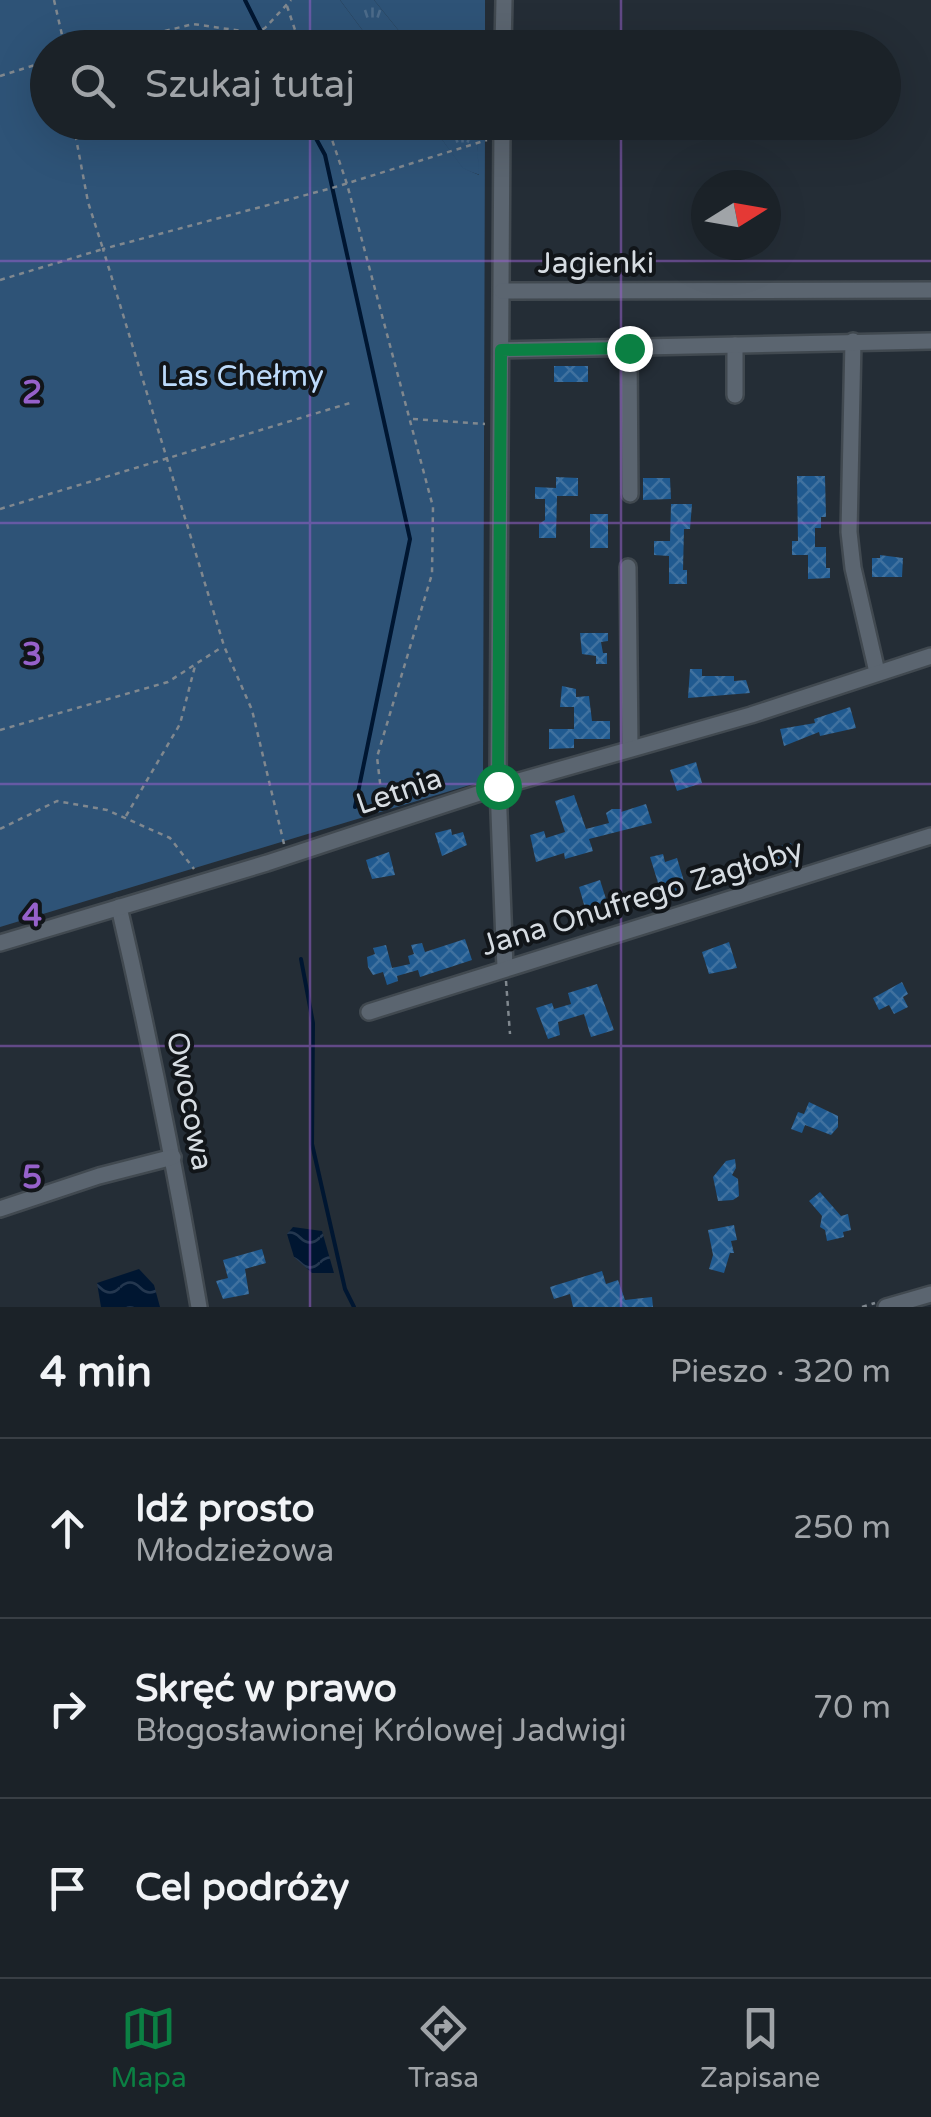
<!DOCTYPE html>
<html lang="pl">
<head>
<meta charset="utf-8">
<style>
  body { margin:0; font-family:"Varela Round",sans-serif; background:#242a30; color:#f1f3f6 }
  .compass { position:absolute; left:691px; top:170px; width:90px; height:90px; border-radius:50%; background:#1b2228; box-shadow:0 10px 40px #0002; rotate:79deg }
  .stop { position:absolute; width:30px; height:30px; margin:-22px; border:8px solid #0b8043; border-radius:50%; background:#fff }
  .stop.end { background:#0b8043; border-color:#fff; box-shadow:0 2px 10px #0008 }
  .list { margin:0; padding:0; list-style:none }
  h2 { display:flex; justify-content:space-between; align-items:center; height:130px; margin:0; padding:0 40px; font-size:42px }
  h2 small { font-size:32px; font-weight:400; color:#a0a4a8 }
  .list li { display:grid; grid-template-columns:65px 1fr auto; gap:30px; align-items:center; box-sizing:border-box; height:180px; padding:0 40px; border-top:2px solid #393f45 }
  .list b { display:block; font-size:38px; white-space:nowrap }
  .list p { margin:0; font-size:32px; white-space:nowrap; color:#a0a4a8 }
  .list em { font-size:32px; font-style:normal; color:#a0a4a8 }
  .icon { flex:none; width:55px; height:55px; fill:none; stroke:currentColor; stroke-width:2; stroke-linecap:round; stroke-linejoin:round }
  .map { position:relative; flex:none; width:931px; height:1307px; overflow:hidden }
  .search { position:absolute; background:#1b2228; box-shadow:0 10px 40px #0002; left:30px; right:30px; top:30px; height:110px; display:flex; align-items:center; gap:25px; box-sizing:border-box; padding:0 35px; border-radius:55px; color:#a0a4a8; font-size:38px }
  .sheet { height:670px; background:#1b2228 }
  nav { display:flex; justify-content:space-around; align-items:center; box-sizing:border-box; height:140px; border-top:2px solid #393f45; background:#1b2228; font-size:28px; color:#a0a4a8 }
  nav a { display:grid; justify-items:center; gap:5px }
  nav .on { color:#0b8043 }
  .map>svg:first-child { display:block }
  .grass { fill:url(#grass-tufts) }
  .green { fill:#2e5377 }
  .water { fill:url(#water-waves) }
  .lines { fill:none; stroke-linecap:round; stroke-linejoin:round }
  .stream { stroke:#001631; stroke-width:4 }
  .building { fill:url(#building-cross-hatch) }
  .minor-casing { stroke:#414950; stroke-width:20 }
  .path { stroke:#80888f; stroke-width:2.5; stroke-dasharray:5 5; stroke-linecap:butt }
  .minor { stroke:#5b6570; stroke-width:15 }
  .route { stroke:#0b8043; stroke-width:12 }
  .grid { fill:none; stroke:#9661ca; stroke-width:2.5; stroke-opacity:0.55 }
  .labels { text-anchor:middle; stroke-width:8; stroke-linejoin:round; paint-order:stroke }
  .street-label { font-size:30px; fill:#d6dce2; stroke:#111519 }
  .park-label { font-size:30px; fill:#bcdafa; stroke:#111519 }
  .grid-label { font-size:32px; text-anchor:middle; font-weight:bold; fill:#9661ca; stroke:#111519; stroke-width:8; stroke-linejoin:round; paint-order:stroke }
</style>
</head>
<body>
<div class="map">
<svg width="931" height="1307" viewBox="0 0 931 1307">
  <defs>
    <pattern id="grass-tufts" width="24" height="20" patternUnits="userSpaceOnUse" patternTransform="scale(2.5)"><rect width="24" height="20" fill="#2e5377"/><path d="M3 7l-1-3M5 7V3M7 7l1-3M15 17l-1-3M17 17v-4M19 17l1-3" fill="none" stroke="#4c6b8a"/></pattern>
    <pattern id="water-waves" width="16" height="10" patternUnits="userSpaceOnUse" patternTransform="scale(2.5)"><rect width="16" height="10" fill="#001631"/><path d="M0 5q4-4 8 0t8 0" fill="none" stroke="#24374f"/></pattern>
    <pattern id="building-cross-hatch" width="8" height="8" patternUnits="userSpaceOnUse" patternTransform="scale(2.5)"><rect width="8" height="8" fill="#205a90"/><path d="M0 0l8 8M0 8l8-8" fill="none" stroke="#40719f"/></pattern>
  </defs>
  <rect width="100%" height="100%" fill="#242d36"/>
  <g class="grass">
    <polygon points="340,0 374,0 412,47 375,47"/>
    <polygon points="430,123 472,123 476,128 480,175 463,169"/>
  </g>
  <g class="green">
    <polygon points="0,0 340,0 375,47 48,48 48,122 430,123 463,168 479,175 476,128 472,123 485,123 483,781 0,927"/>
    <polygon points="374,0 485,0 485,47 412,47"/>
  </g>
  <g class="water">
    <polygon points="293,1227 322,1231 334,1273 312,1273 294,1257 287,1234"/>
    <polygon points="139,1269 154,1285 160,1307 101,1307 97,1283"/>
  </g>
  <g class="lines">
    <g class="stream">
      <polyline points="245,0 269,48"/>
      <polyline points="307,122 325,155 410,539 355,807"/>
      <polyline points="301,959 313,1023 312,1144 345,1289 354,1307"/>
    </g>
  </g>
  <g class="building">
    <polygon points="749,34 750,48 683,48 682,35"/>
    <rect x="554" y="366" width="34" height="16"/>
    <polygon points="797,476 825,476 826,517 821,517 821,528 815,528 815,547 826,547 826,568 830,568 830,578 808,579 808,555 792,555 792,541 798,541"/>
    <polygon points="556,477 578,478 578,496 557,496 556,538 539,538 539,524 545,520 545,499 535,499 535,487 556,488"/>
    <polygon points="643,478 670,478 671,499 643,500"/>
    <polygon points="671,504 692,504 690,529 684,529 683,570 687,570 687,584 669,584 669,556 654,555 654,541 670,541"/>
    <rect x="590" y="514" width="18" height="34"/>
    <polygon points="880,555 903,558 902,577 872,577 872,558 880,558"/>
    <polygon points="580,633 608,633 608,641 601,642 603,653 607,653 607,664 596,664 596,656 582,654"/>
    <polygon points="690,669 702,669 702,676 734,676 734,681 746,680 750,693 688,698"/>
    <polygon points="562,686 576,689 576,697 589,696 592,721 610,721 610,739 574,739 574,748 549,749 549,729 574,729 574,707 560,707"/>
    <polygon points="850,707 856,728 820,736 819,732 784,746 780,729 815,723 814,719"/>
    <polygon points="696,762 702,783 677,791 670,770"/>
    <polygon points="574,795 586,829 609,823 606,813 612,809 621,809 621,812 646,804 652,823 589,839 593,851 565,859 564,853 536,862 530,835 544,831 546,838 565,832 555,801"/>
    <polygon points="451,829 452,835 463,832 467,845 442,856 435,833"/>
    <polygon points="791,843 797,861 770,868 765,851"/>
    <polygon points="389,852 395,875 372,879 366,860"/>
    <polygon points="663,854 665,862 677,858 686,888 673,892 670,883 659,886 650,857"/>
    <polygon points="600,880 607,902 585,908 579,887"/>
    <polygon points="465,939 472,960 420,977 418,970 397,976 398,981 387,985 383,972 373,975 368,967 367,957 375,954 373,948 386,945 392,968 410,964 408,956 414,954 411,945 422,943 425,952"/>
    <polygon points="729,942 737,968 709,974 702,952"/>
    <polygon points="902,982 908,994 903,997 908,1007 894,1014 889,1005 879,1010 873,998"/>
    <polygon points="597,984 614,1030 591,1037 584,1014 558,1022 560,1035 548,1039 536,1008 552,1003 554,1009 571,1004 568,993"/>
    <polygon points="809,1102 838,1116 838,1127 831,1135 805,1125 802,1133 791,1129 798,1112 804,1114"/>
    <polygon points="735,1159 736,1168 732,1175 738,1179 739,1196 733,1200 718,1201 713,1177 726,1161"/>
    <polygon points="820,1192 841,1216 848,1214 851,1230 843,1232 844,1237 827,1241 825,1230 820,1227 822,1216 809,1201"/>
    <polygon points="734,1225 737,1240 731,1241 734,1253 730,1253 724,1273 709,1269 713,1255 708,1230"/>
    <polygon points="262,1249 266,1263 245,1269 249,1294 223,1299 216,1281 228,1278 223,1260"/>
    <polygon points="602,1271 606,1284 618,1280 625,1300 652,1297 653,1307 573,1307 570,1294 554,1299 550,1287"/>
  </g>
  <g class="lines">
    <g class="minor-casing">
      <g id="minor">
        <polyline points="503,48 504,0"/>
        <polyline points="502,122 498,787 505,968"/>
        <polyline points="502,291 931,290"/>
        <polyline points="853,341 849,532 853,568 877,672"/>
        <polyline points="735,345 735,395"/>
        <polyline points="629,348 630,494"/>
        <polyline points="501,350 931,341"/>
        <polyline points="628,567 630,747"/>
        <path d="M119,907C150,1040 176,1173 199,1307"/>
        <polyline points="0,943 267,863 498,787 751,715 931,656"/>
        <polyline points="369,1012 931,836"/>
        <polyline points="0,1209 99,1176 173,1157"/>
        <polyline points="886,1307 931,1294"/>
      </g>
    </g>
    <g class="path">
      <polyline points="54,0 65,48"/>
      <polyline points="287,6 301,48"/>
      <polyline points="97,48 193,24 256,33 265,28 291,0"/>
      <polyline points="0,76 48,61"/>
      <polyline points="326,122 347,184 433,507 432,574 377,757 383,808"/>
      <polyline points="0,280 103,249 88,202 73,122"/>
      <polyline points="413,419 485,424"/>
      <polyline points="0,509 350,403"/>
      <polyline points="0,730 168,682 222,647"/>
      <polyline points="126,816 180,724 195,666"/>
      <polyline points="0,829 57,801 107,810 170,838 194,869"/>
      <polyline points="284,844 252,710 224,646 103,249 332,188 487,140"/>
      <polyline points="506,981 510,1034"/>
      <polyline points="862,1307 875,1303"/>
    </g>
    <use href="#minor" class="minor"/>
  </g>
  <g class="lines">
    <polyline class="route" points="498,786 501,350 629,348"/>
  </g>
  <path class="grid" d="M310,0V48M621,0V48M310,122V1307M621,122V1307M0,261H931M0,523H931M0,784H931M0,1046H931"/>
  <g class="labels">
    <g class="street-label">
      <text x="596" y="273">Jagienki</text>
      <text transform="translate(399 791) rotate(-19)" y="10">Letnia</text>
      <text transform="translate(642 897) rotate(-17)" y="10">Jana Onufrego Zagłoby</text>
      <text transform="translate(190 1101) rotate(79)" y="10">Owocowa</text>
    </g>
    <g class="park-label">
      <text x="242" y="386">Las Chełmy</text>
    </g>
  </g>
  <g class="grid-label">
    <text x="32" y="403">2</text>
    <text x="32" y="665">3</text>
    <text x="32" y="926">4</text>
    <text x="32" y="1188">5</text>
  </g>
</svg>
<svg class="compass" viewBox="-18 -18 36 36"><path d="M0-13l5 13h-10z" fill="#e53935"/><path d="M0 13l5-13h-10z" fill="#a0a4a8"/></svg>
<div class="stop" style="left:498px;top:786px"></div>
<div class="stop end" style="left:629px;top:348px"></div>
<div class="search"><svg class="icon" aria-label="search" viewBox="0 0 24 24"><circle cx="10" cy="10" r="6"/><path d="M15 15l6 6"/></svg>Szukaj tutaj</div>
</div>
<section class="sheet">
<h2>4 min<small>Pieszo · 320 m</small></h2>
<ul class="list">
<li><svg class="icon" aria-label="ahead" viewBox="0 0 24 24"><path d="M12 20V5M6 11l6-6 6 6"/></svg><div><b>Idź prosto</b><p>Młodzieżowa</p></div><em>250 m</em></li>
<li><svg class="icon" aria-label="right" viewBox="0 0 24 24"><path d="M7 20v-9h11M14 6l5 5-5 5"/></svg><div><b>Skręć w prawo</b><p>Błogosławionej Królowej Jadwigi</p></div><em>70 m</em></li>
<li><svg class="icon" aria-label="arrive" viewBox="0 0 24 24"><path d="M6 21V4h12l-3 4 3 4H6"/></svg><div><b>Cel podróży</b></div></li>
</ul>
</section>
<nav>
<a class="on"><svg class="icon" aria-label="map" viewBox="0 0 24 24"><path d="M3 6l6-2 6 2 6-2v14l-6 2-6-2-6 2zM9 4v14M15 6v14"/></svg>Mapa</a>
<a><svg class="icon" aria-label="directions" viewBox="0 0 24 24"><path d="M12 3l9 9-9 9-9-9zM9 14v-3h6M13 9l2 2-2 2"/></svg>Trasa</a>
<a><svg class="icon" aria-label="saved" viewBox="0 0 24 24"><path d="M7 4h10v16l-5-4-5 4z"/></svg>Zapisane</a>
</nav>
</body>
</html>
